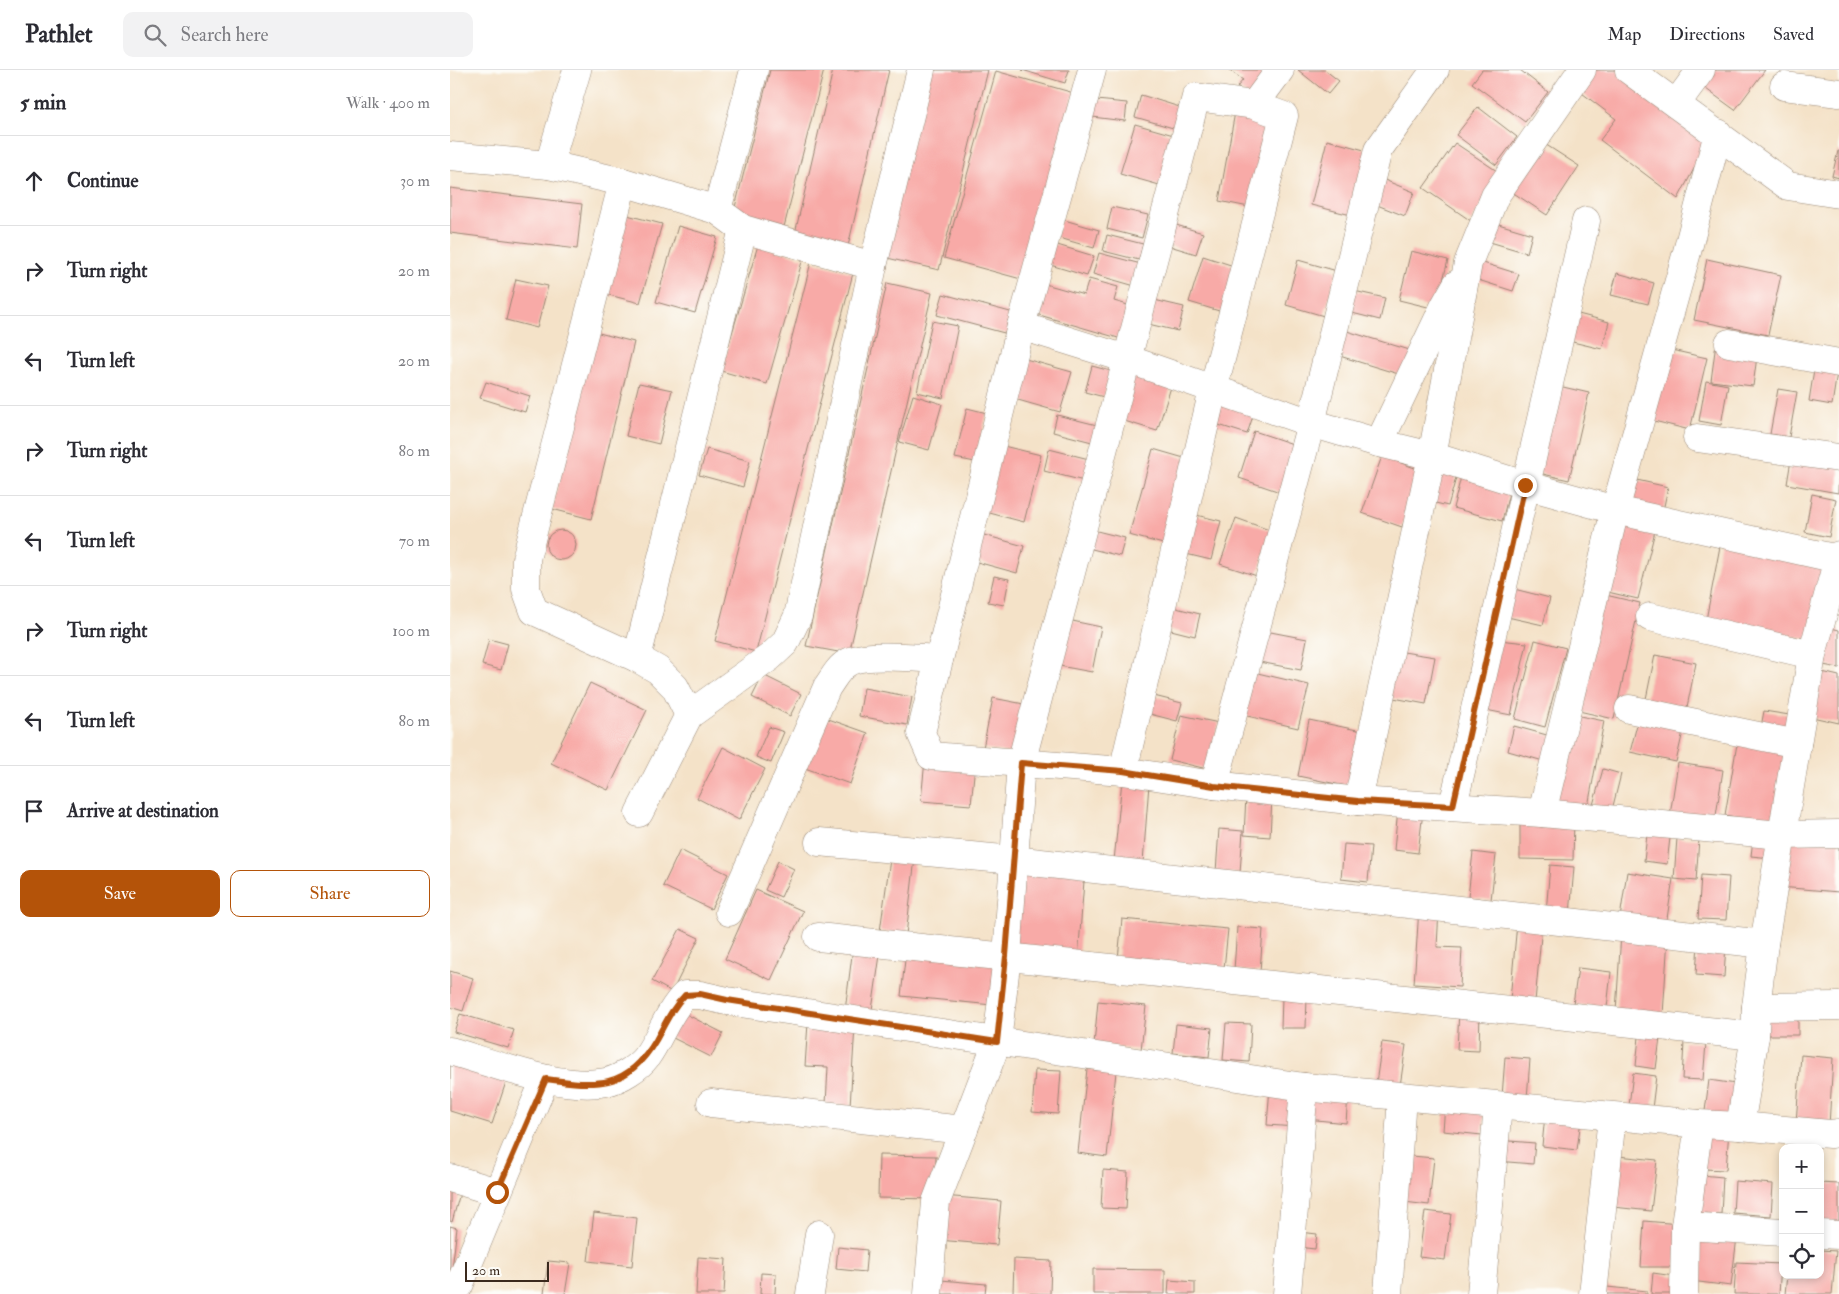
<!DOCTYPE html>
<html lang="en">
<head>
<meta charset="utf-8">
<style>
  body { margin:0; font-family:"IM FELL Double Pica",serif; background:#f2f2f3; color:#2b2b33 }
  .controls { position:absolute; right:15px; bottom:15px; display:grid; overflow:hidden; border-radius:10px; box-shadow:0 2px 8px #0003 }
  .controls button { width:45px; height:45px; display:grid; place-items:center; padding:0; border:0; border-bottom:1px solid #e1e1e2; background:#fff; color:#2b2b33; font:25px sans-serif }
  .scale { position:absolute; left:15px; bottom:12px; width:84px; box-sizing:border-box; padding-left:5px; border:2px solid #3b2a1e; border-top:0; font-size:14px; line-height:18px; white-space:nowrap; color:#3b2a1e; -webkit-text-stroke:4px #fdfcf7; paint-order:stroke }
  .stop { position:absolute; width:15px; height:15px; margin:-11px; border:4px solid #b45309; border-radius:50%; background:#fff }
  .stop.end { background:#b45309; border-color:#fff; box-shadow:0 1px 5px #0008 }
  .list { margin:0; padding:0; list-style:none }
  h2 { display:flex; justify-content:space-between; align-items:center; height:65px; margin:0; padding:0 20px; font-size:21px }
  h2 small { font-size:16px; font-weight:400; color:#7c7c81 }
  .list li { display:grid; grid-template-columns:32px 1fr auto; gap:15px; align-items:center; box-sizing:border-box; height:90px; padding:0 20px; border-top:1px solid #e1e1e2 }
  .list b { display:block; font-size:19px; white-space:nowrap }
  .list em { font-size:16px; font-style:normal; color:#7c7c81 }
  .actions { display:flex; gap:10px; padding:15px 20px }
  .actions a { flex:1; padding:11px 0; border:1px solid #b45309; border-radius:10px; text-align:center; font-size:18px; color:#b45309 }
  .actions .main { background:#b45309; color:#fff }
  .icon { flex:none; width:28px; height:28px; fill:none; stroke:currentColor; stroke-width:2; stroke-linecap:round; stroke-linejoin:round }
  .map { position:relative; flex:none; width:1389px; height:1224px; overflow:hidden }
  header { display:flex; align-items:center; gap:30px; box-sizing:border-box; height:70px; padding:0 25px; background:#fff; border-bottom:1px solid #e1e1e2 }
  header strong { font-size:24px }
  nav { display:flex; gap:28px; margin-inline-start:auto; font-size:18px }
  .search { width:350px; height:45px; background:#f2f2f3; display:flex; align-items:center; gap:12px; box-sizing:border-box; padding:0 18px; border-radius:10px; color:#7c7c81; font-size:19px }
  main { display:flex }
  aside { flex:1; background:#fff }
  .map>svg:first-child { display:block }
  .building { fill:#f8aaa7 }
  .lines { fill:none; stroke-linecap:round; stroke-linejoin:round }
  .minor-casing { stroke:#988673; stroke-width:29 }
  .minor { stroke:#fff; stroke-width:28 }
  .route { stroke:#b45309; stroke-width:6 }
</style>
</head>
<body>
<header>
<strong>Pathlet</strong>
<div class="search"><svg class="icon" aria-label="search" viewBox="0 0 24 24"><circle cx="10" cy="10" r="6"/><path d="M15 15l6 6"/></svg>Search here</div>
<nav><a>Map</a><a>Directions</a><a>Saved</a></nav>
</header>
<main>
<aside>
<h2>5 min<small>Walk · 400 m</small></h2>
<ul class="list">
<li><svg class="icon" aria-label="ahead" viewBox="0 0 24 24"><path d="M12 20V5M6 11l6-6 6 6"/></svg><div><b>Continue</b></div><em>30 m</em></li>
<li><svg class="icon" aria-label="right" viewBox="0 0 24 24"><path d="M7 20v-9h11M14 6l5 5-5 5"/></svg><div><b>Turn right</b></div><em>20 m</em></li>
<li><svg class="icon" aria-label="left" viewBox="0 0 24 24"><path d="M17 20v-9H6M10 6l-5 5 5 5"/></svg><div><b>Turn left</b></div><em>20 m</em></li>
<li><svg class="icon" aria-label="right" viewBox="0 0 24 24"><path d="M7 20v-9h11M14 6l5 5-5 5"/></svg><div><b>Turn right</b></div><em>80 m</em></li>
<li><svg class="icon" aria-label="left" viewBox="0 0 24 24"><path d="M17 20v-9H6M10 6l-5 5 5 5"/></svg><div><b>Turn left</b></div><em>70 m</em></li>
<li><svg class="icon" aria-label="right" viewBox="0 0 24 24"><path d="M7 20v-9h11M14 6l5 5-5 5"/></svg><div><b>Turn right</b></div><em>100 m</em></li>
<li><svg class="icon" aria-label="left" viewBox="0 0 24 24"><path d="M17 20v-9H6M10 6l-5 5 5 5"/></svg><div><b>Turn left</b></div><em>80 m</em></li>
<li><svg class="icon" aria-label="arrive" viewBox="0 0 24 24"><path d="M6 21V4h12l-3 4 3 4H6"/></svg><div><b>Arrive at destination</b></div></li>
</ul>
<div class="actions"><a class="main">Save</a><a>Share</a></div>
</aside>
<div class="map">
<svg width="1389" height="1224" viewBox="0 0 1389 1224">
  <rect width="100%" height="100%" fill="#fdfcf7"/>
  <filter id="ink" filterUnits="userSpaceOnUse"><feTurbulence type="fractalNoise" baseFrequency=".02" numOctaves="2"/><feDisplacementMap in="SourceGraphic" scale="10" xChannelSelector="R" yChannelSelector="G"/><feConvolveMatrix kernelMatrix="1 2 1 2 8 2 1 2 1" color-interpolation-filters="sRGB"/></filter>
  <filter id="wash" filterUnits="userSpaceOnUse"><feTurbulence type="fractalNoise" baseFrequency=".0096" numOctaves="4" result="noise"/><feDisplacementMap in="SourceGraphic" scale="20" xChannelSelector="R" yChannelSelector="G"/><feGaussianBlur stdDeviation="1.12" result="paint"/><feColorMatrix in="noise" values="0 0 0 0 0 0 0 0 0 0 0 0 0 0 0 0 0 1.4 0 .05"/><feComposite in="paint" operator="in"/></filter>
  <g filter="url(#wash)">
    <rect width="100%" height="100%" fill="#f4e2c8"/>
    <g id="blocks">
      <g class="building">
        <polygon points="320,0 374,0 334,157 283,145"/>
        <polygon points="383,0 439,0 396,185 343,172"/>
        <polygon points="479,0 538,0 489,200 433,187"/>
        <polygon points="572,0 619,0 615,13"/>
        <polygon points="779,0 820,0 801,28 787,17 793,10"/>
        <polygon points="848,0 875,0 889,11 878,24"/>
        <polygon points="1032,0 1070,0 1098,22 1075,52 1022,13"/>
        <polygon points="1136,0 1167,0 1258,72 1228,129 1150,70 1166,49 1124,17"/>
        <polygon points="1253,0 1315,0 1285,40 1245,11"/>
        <polygon points="546,1 624,23 571,209 494,188"/>
        <polygon points="691,25 736,39 730,60 685,47"/>
        <polygon points="636,29 677,33 675,51 634,46"/>
        <polygon points="1028,37 1067,67 1046,95 1006,65"/>
        <polygon points="785,42 821,49 804,138 769,131"/>
        <polygon points="685,54 727,66 713,116 670,104"/>
        <polygon points="1087,69 1129,96 1097,145 1056,118"/>
        <polygon points="877,70 918,81 901,145 861,135"/>
        <polygon points="1005,73 1053,105 1021,151 973,118"/>
        <polygon points="1388,81 1389,81 1389,108 1382,106"/>
        <polygon points="932,109 964,122 955,146 922,133"/>
        <polygon points="0,118 132,134 127,179 0,163"/>
        <polygon points="662,137 698,145 692,168 657,159"/>
        <polygon points="177,145 212,154 190,233 155,224"/>
        <polygon points="611,149 649,160 644,178 606,167"/>
        <polygon points="716,152 753,163 746,184 710,173"/>
        <polygon points="1045,153 1082,164 1077,183 1040,172"/>
        <polygon points="228,156 267,167 245,243 206,232"/>
        <polygon points="657,165 693,174 689,190 653,181"/>
        <polygon points="604,174 644,186 637,206 597,194"/>
        <polygon points="308,175 353,188 317,314 271,301"/>
        <polygon points="961,181 998,190 986,239 949,230"/>
        <polygon points="649,183 691,194 685,216 643,204"/>
        <polygon points="753,186 790,198 776,243 739,232"/>
        <polygon points="1257,189 1331,205 1318,265 1244,250"/>
        <polygon points="848,190 887,201 874,246 836,235"/>
        <polygon points="361,192 403,203 306,582 265,571"/>
        <polygon points="1030,192 1069,204 1063,221 1025,209"/>
        <polygon points="1167,203 1204,213 1198,234 1161,225"/>
        <polygon points="66,209 98,216 87,258 56,250"/>
        <polygon points="639,209 668,217 664,231 685,237 675,270 586,244 595,214 634,225"/>
        <polygon points="437,213 482,223 399,584 356,576"/>
        <polygon points="895,219 935,228 930,250 890,240"/>
        <polygon points="493,224 564,243 558,264 487,245"/>
        <polygon points="700,229 734,237 728,261 694,253"/>
        <polygon points="1117,241 1159,252 1152,279 1110,269"/>
        <polygon points="482,251 508,256 493,328 467,322"/>
        <polygon points="890,259 963,281 955,306 883,284"/>
        <polygon points="145,262 184,272 141,449 102,439"/>
        <polygon points="1266,273 1308,279 1303,316 1261,311"/>
        <polygon points="1217,279 1257,288 1240,360 1200,350"/>
        <polygon points="572,288 622,302 610,342 561,328"/>
        <polygon points="1365,293 1388,296 1382,335 1359,331"/>
        <polygon points="642,296 661,301 654,327 635,322"/>
        <polygon points="682,302 722,314 707,361 668,349"/>
        <polygon points="1256,311 1278,315 1271,355 1249,351"/>
        <polygon points="36,312 80,326 75,342 30,328"/>
        <polygon points="189,313 222,320 209,374 176,366"/>
        <polygon points="1100,314 1139,323 1119,410 1080,401"/>
        <polygon points="1328,319 1347,322 1339,367 1320,364"/>
        <polygon points="463,325 492,334 479,380 449,372"/>
        <polygon points="767,327 805,340 797,364 759,352"/>
        <polygon points="517,338 537,343 525,392 505,388"/>
        <polygon points="607,345 647,355 642,372 603,362"/>
        <polygon points="804,361 846,375 830,422 789,408"/>
        <polygon points="545,374 591,385 574,452 528,440"/>
        <polygon points="257,379 300,391 293,417 249,405"/>
        <polygon points="599,379 639,389 634,411 594,401"/>
        <polygon points="703,379 741,390 717,475 679,465"/>
        <polygon points="1342,384 1389,392 1388,423 1337,414"/>
        <polygon points="932,386 973,401 952,457 912,443"/>
        <polygon points="982,394 1008,401 998,436 973,430"/>
        <polygon points="1012,403 1061,415 1052,451 1003,438"/>
        <polygon points="1178,408 1218,417 1213,441 1174,433"/>
        <polygon points="1362,424 1386,429 1379,467 1355,462"/>
        <polygon points="746,445 771,451 761,490 736,484"/>
        <polygon points="1167,447 1206,457 1188,529 1149,520"/>
        <polygon points="786,448 822,461 807,506 770,494"/>
        <polygon points="639,459 675,468 670,486 634,477"/>
        <circle cx="111" cy="475" r="15"/>
        <polygon points="523,462 574,476 567,503 516,489"/>
        <polygon points="1271,471 1377,491 1362,570 1256,550"/>
        <polygon points="544,506 559,509 554,535 538,532"/>
        <polygon points="1060,518 1100,528 1093,555 1053,546"/>
        <polygon points="1147,523 1190,533 1164,649 1120,639"/>
        <polygon points="718,536 750,544 745,566 713,558"/>
        <polygon points="613,549 651,557 642,602 604,595"/>
        <polygon points="1377,557 1389,560 1389,598 1368,594"/>
        <polygon points="810,560 857,569 851,600 804,591"/>
        <polygon points="39,569 58,574 51,600 32,595"/>
        <polygon points="1049,570 1077,573 1061,645 1031,639"/>
        <polygon points="1085,570 1116,578 1095,657 1065,649"/>
        <polygon points="947,581 985,587 976,634 938,627"/>
        <polygon points="1205,585 1246,593 1237,637 1196,629"/>
        <polygon points="799,601 859,615 848,658 789,644"/>
        <polygon points="1372,602 1389,606 1389,653 1362,647"/>
        <polygon points="313,605 351,624 340,646 302,627"/>
        <polygon points="140,613 197,640 158,720 101,693"/>
        <polygon points="414,618 462,627 457,655 409,646"/>
        <polygon points="696,624 732,633 727,651 692,642"/>
        <polygon points="543,628 574,634 563,684 533,678"/>
        <polygon points="1314,641 1346,646 1343,661 1311,657"/>
        <polygon points="1120,644 1154,651 1137,742 1102,735"/>
        <polygon points="731,645 769,653 757,699 720,690"/>
        <polygon points="370,646 418,663 400,714 352,697"/>
        <polygon points="1189,647 1234,657 1226,692 1180,682"/>
        <polygon points="859,650 912,661 901,717 848,706"/>
        <polygon points="1064,656 1104,667 1097,692 1058,681"/>
        <polygon points="319,657 334,662 321,693 306,687"/>
        <polygon points="1288,668 1337,676 1323,754 1275,745"/>
        <polygon points="273,677 315,699 289,750 247,728"/>
        <polygon points="475,690 525,694 521,735 471,731"/>
        <polygon points="1228,693 1273,700 1265,752 1220,745"/>
        <polygon points="1153,699 1171,704 1162,740 1143,735"/>
        <polygon points="672,710 699,714 693,793 664,791"/>
        <polygon points="796,726 822,727 820,767 794,765"/>
        <polygon points="948,739 973,742 968,783 944,780"/>
        <polygon points="1070,750 1124,750 1123,790 1070,789"/>
        <polygon points="1198,756 1221,759 1217,794 1194,791"/>
        <polygon points="769,759 793,761 790,803 766,802"/>
        <polygon points="1333,767 1389,772 1389,822 1329,817"/>
        <polygon points="1227,768 1249,769 1246,811 1224,809"/>
        <polygon points="1303,769 1323,772 1321,788 1301,786"/>
        <polygon points="894,774 921,776 918,812 891,809"/>
        <polygon points="230,780 278,804 261,839 213,816"/>
        <polygon points="441,782 465,788 456,865 430,861"/>
        <polygon points="1023,782 1046,785 1041,830 1018,827"/>
        <polygon points="328,791 344,799 331,827 315,820"/>
        <polygon points="567,794 635,798 628,889 561,884"/>
        <polygon points="1100,795 1124,797 1120,845 1096,843"/>
        <polygon points="1177,802 1223,809 1216,855 1170,848"/>
        <polygon points="1251,805 1279,807 1276,850 1248,849"/>
        <polygon points="306,820 353,841 321,910 275,889"/>
        <polygon points="969,838 989,839 987,877 1012,878 1010,917 964,914"/>
        <polygon points="672,849 778,859 774,899 668,889"/>
        <polygon points="1067,853 1092,855 1085,932 1060,930"/>
        <polygon points="787,857 813,859 810,902 784,900"/>
        <polygon points="230,859 249,868 222,922 202,911"/>
        <polygon points="1171,863 1218,867 1213,945 1166,942"/>
        <polygon points="1248,872 1276,874 1274,907 1246,905"/>
        <polygon points="403,877 431,878 422,940 395,941"/>
        <polygon points="456,881 546,889 542,935 451,926"/>
        <polygon points="1128,898 1161,902 1157,938 1123,934"/>
        <polygon points="0,901 23,908 13,941 0,937"/>
        <polygon points="832,927 857,927 856,958 831,958"/>
        <polygon points="648,931 696,936 691,980 644,975"/>
        <polygon points="1009,940 1030,941 1029,981 1007,980"/>
        <polygon points="1313,941 1348,942 1348,965 1312,965"/>
        <polygon points="232,942 273,963 261,987 219,966"/>
        <polygon points="10,944 64,960 58,978 4,962"/>
        <polygon points="358,953 405,956 400,1036 376,1034 378,997 355,996"/>
        <polygon points="776,953 801,954 799,992 773,990"/>
        <polygon points="726,954 762,958 759,987 723,983"/>
        <polygon points="1190,957 1211,960 1206,999 1186,996"/>
        <polygon points="932,972 956,975 950,1016 926,1013"/>
        <polygon points="1234,972 1256,973 1253,1010 1232,1009"/>
        <polygon points="0,984 59,1003 42,1054 0,1041"/>
        <polygon points="1351,985 1383,988 1379,1056 1346,1053"/>
        <polygon points="1055,987 1080,989 1077,1029 1052,1027"/>
        <polygon points="637,999 666,1002 657,1087 628,1083"/>
        <polygon points="585,1000 611,1001 608,1044 582,1042"/>
        <polygon points="1183,1003 1206,1006 1201,1047 1178,1044"/>
        <polygon points="1259,1010 1286,1014 1282,1053 1254,1049"/>
        <polygon points="820,1017 849,1019 846,1057 817,1055"/>
        <polygon points="859,1022 898,1025 896,1053 857,1049"/>
        <polygon points="995,1035 1035,1039 1032,1065 993,1061"/>
        <polygon points="1095,1045 1131,1050 1127,1080 1092,1076"/>
        <polygon points="1257,1059 1279,1060 1276,1100 1254,1099"/>
        <polygon points="1047,1070 1085,1073 1083,1094 1046,1091"/>
        <polygon points="429,1085 486,1086 485,1129 428,1128"/>
        <polygon points="951,1085 984,1088 979,1135 946,1131"/>
        <polygon points="1168,1086 1207,1090 1201,1141 1163,1137"/>
        <polygon points="653,1100 678,1102 676,1139 651,1138"/>
        <polygon points="1251,1105 1273,1107 1271,1144 1249,1143"/>
        <polygon points="1285,1111 1323,1114 1321,1146 1283,1143"/>
        <polygon points="0,1113 12,1116 2,1152 0,1151"/>
        <polygon points="1370,1113 1389,1114 1389,1160 1370,1159"/>
        <polygon points="493,1126 551,1131 547,1175 488,1170"/>
        <polygon points="975,1141 1001,1144 995,1190 969,1187"/>
        <polygon points="144,1143 187,1148 182,1196 138,1191"/>
        <polygon points="1194,1151 1230,1154 1226,1197 1191,1197"/>
        <polygon points="0,1156 7,1158 1,1207 0,1207"/>
        <polygon points="850,1162 867,1164 865,1179 847,1177"/>
        <polygon points="1247,1162 1287,1167 1281,1216 1241,1211"/>
        <polygon points="388,1177 417,1180 415,1202 386,1199"/>
        <polygon points="1370,1180 1386,1181 1382,1224 1335,1224 1337,1205 1370,1205"/>
        <polygon points="248,1187 276,1189 274,1224 246,1224"/>
        <polygon points="564,1189 601,1191 600,1224 563,1223"/>
        <polygon points="98,1191 120,1193 115,1224 94,1224"/>
        <polygon points="1286,1192 1331,1194 1329,1224 1284,1224"/>
        <polygon points="643,1199 715,1200 715,1224 643,1224"/>
        <polygon points="311,1203 326,1204 325,1224 310,1224"/>
        <polygon points="1203,1203 1231,1207 1229,1224 1201,1224"/>
        <polygon points="491,1210 536,1214 535,1224 490,1224"/>
        <polygon points="719,1210 745,1212 745,1224 718,1224"/>
        <polygon points="1157,1217 1197,1221 1197,1224 1156,1224"/>
      </g>
    </g>
  </g>
  <g filter="url(#ink)">
    <use href="#blocks" fill-opacity="0" stroke="#988673" stroke-width="1"/>
    <g class="lines">
      <g class="minor-casing">
        <g id="minor">
          <polyline points="642,0 571,256 471,663 481,686 673,701 764,715 908,731 1092,743 1331,765 1389,764"/>
          <polyline points="1179,0 1338,116 1389,124"/>
          <polyline points="1334,16 1389,23"/>
          <polyline points="1226,34 1251,0"/>
          <polyline points="804,35 830,0"/>
          <polyline points="0,86 99,95 173,112 267,140 293,159 423,196"/>
          <polyline points="99,95 127,0"/>
          <polyline points="173,112 76,489 76,519 84,541 187,588 208,600 225,617 239,645"/>
          <polyline points="267,140 304,0"/>
          <polyline points="571,256 677,289 861,353 929,373 982,386 1075,415 1165,440 1388,489"/>
          <polyline points="1279,273 1389,293"/>
          <polyline points="1247,368 1389,388"/>
          <polyline points="929,373 994,237 1007,214"/>
          <polyline points="1200,547 1362,585"/>
          <polyline points="187,588 293,159"/>
          <polyline points="1179,639 1347,674"/>
          <polyline points="764,715 861,353 928,80 985,0"/>
          <polyline points="908,731 982,386 1018,193 1045,126 1132,0"/>
          <polyline points="1003,736 1136,151"/>
          <polyline points="189,743 239,645 320,587 335,573 348,546 423,196 471,0"/>
          <polyline points="1092,743 1165,440 1237,182 1268,63"/>
          <polyline points="369,772 564,790 1314,874"/>
          <path d="M279,842L377,617C383,609 388,598 397,593C414,582 468,588 489,589"/>
          <polyline points="368,867 1305,966"/>
          <polyline points="1306,937 1389,936"/>
          <path d="M0,981C43,993 112,1021 156,1012C170,1009 188,998 197,986C211,966 218,942 235,925H250L277,931L854,1017L1249,1054L1290,1056L1380,1064L1389,1063"/>
          <polyline points="261,1033 514,1060"/>
          <polyline points="1290,1056 1305,966 1306,937 1314,874 1347,674 1362,585 1389,485"/>
          <polyline points="0,1108 47,1122"/>
          <polyline points="1235,1156 1333,1162"/>
          <polyline points="1370,1164 1389,1165"/>
          <polyline points="0,1216 9,1216 95,1009"/>
          <polyline points="360,1224 369,1164"/>
          <polyline points="478,1224 486,1132 547,972 557,886 571,693 746,27 804,35 834,46 763,320 673,701"/>
          <polyline points="837,1224 854,1017"/>
          <polyline points="938,1224 952,1027"/>
          <polyline points="1031,1224 1048,1036"/>
          <polyline points="1143,1224 1162,1047"/>
          <polyline points="1234,1224 1235,1156 1249,1054"/>
        </g>
      </g>
      <use href="#minor" class="minor"/>
    </g>
  </g>
  <g class="lines" filter="url(#ink)">
    <path class="route" d="M47,1122L96,1009C146,1016 177,1020 206,970C215,954 222,938 235,925L250,924L277,930L547,972L556,886L571,693L673,701L764,716L908,731L1003,736L1075,415"/>
  </g>
</svg>
<div class="controls">
<button>+</button>
<button>−</button>
<button><svg class="icon" aria-label="locate" viewBox="0 0 24 24"><circle cx="12" cy="12" r="6"/><path d="M12 2v4M12 18v4M2 12h4M18 12h4"/></svg></button>
</div>
<div class="scale">20 m</div>
<div class="stop" style="left:47px;top:1122px"></div>
<div class="stop end" style="left:1075px;top:415px"></div>
</div>
</main>
</body>
</html>
